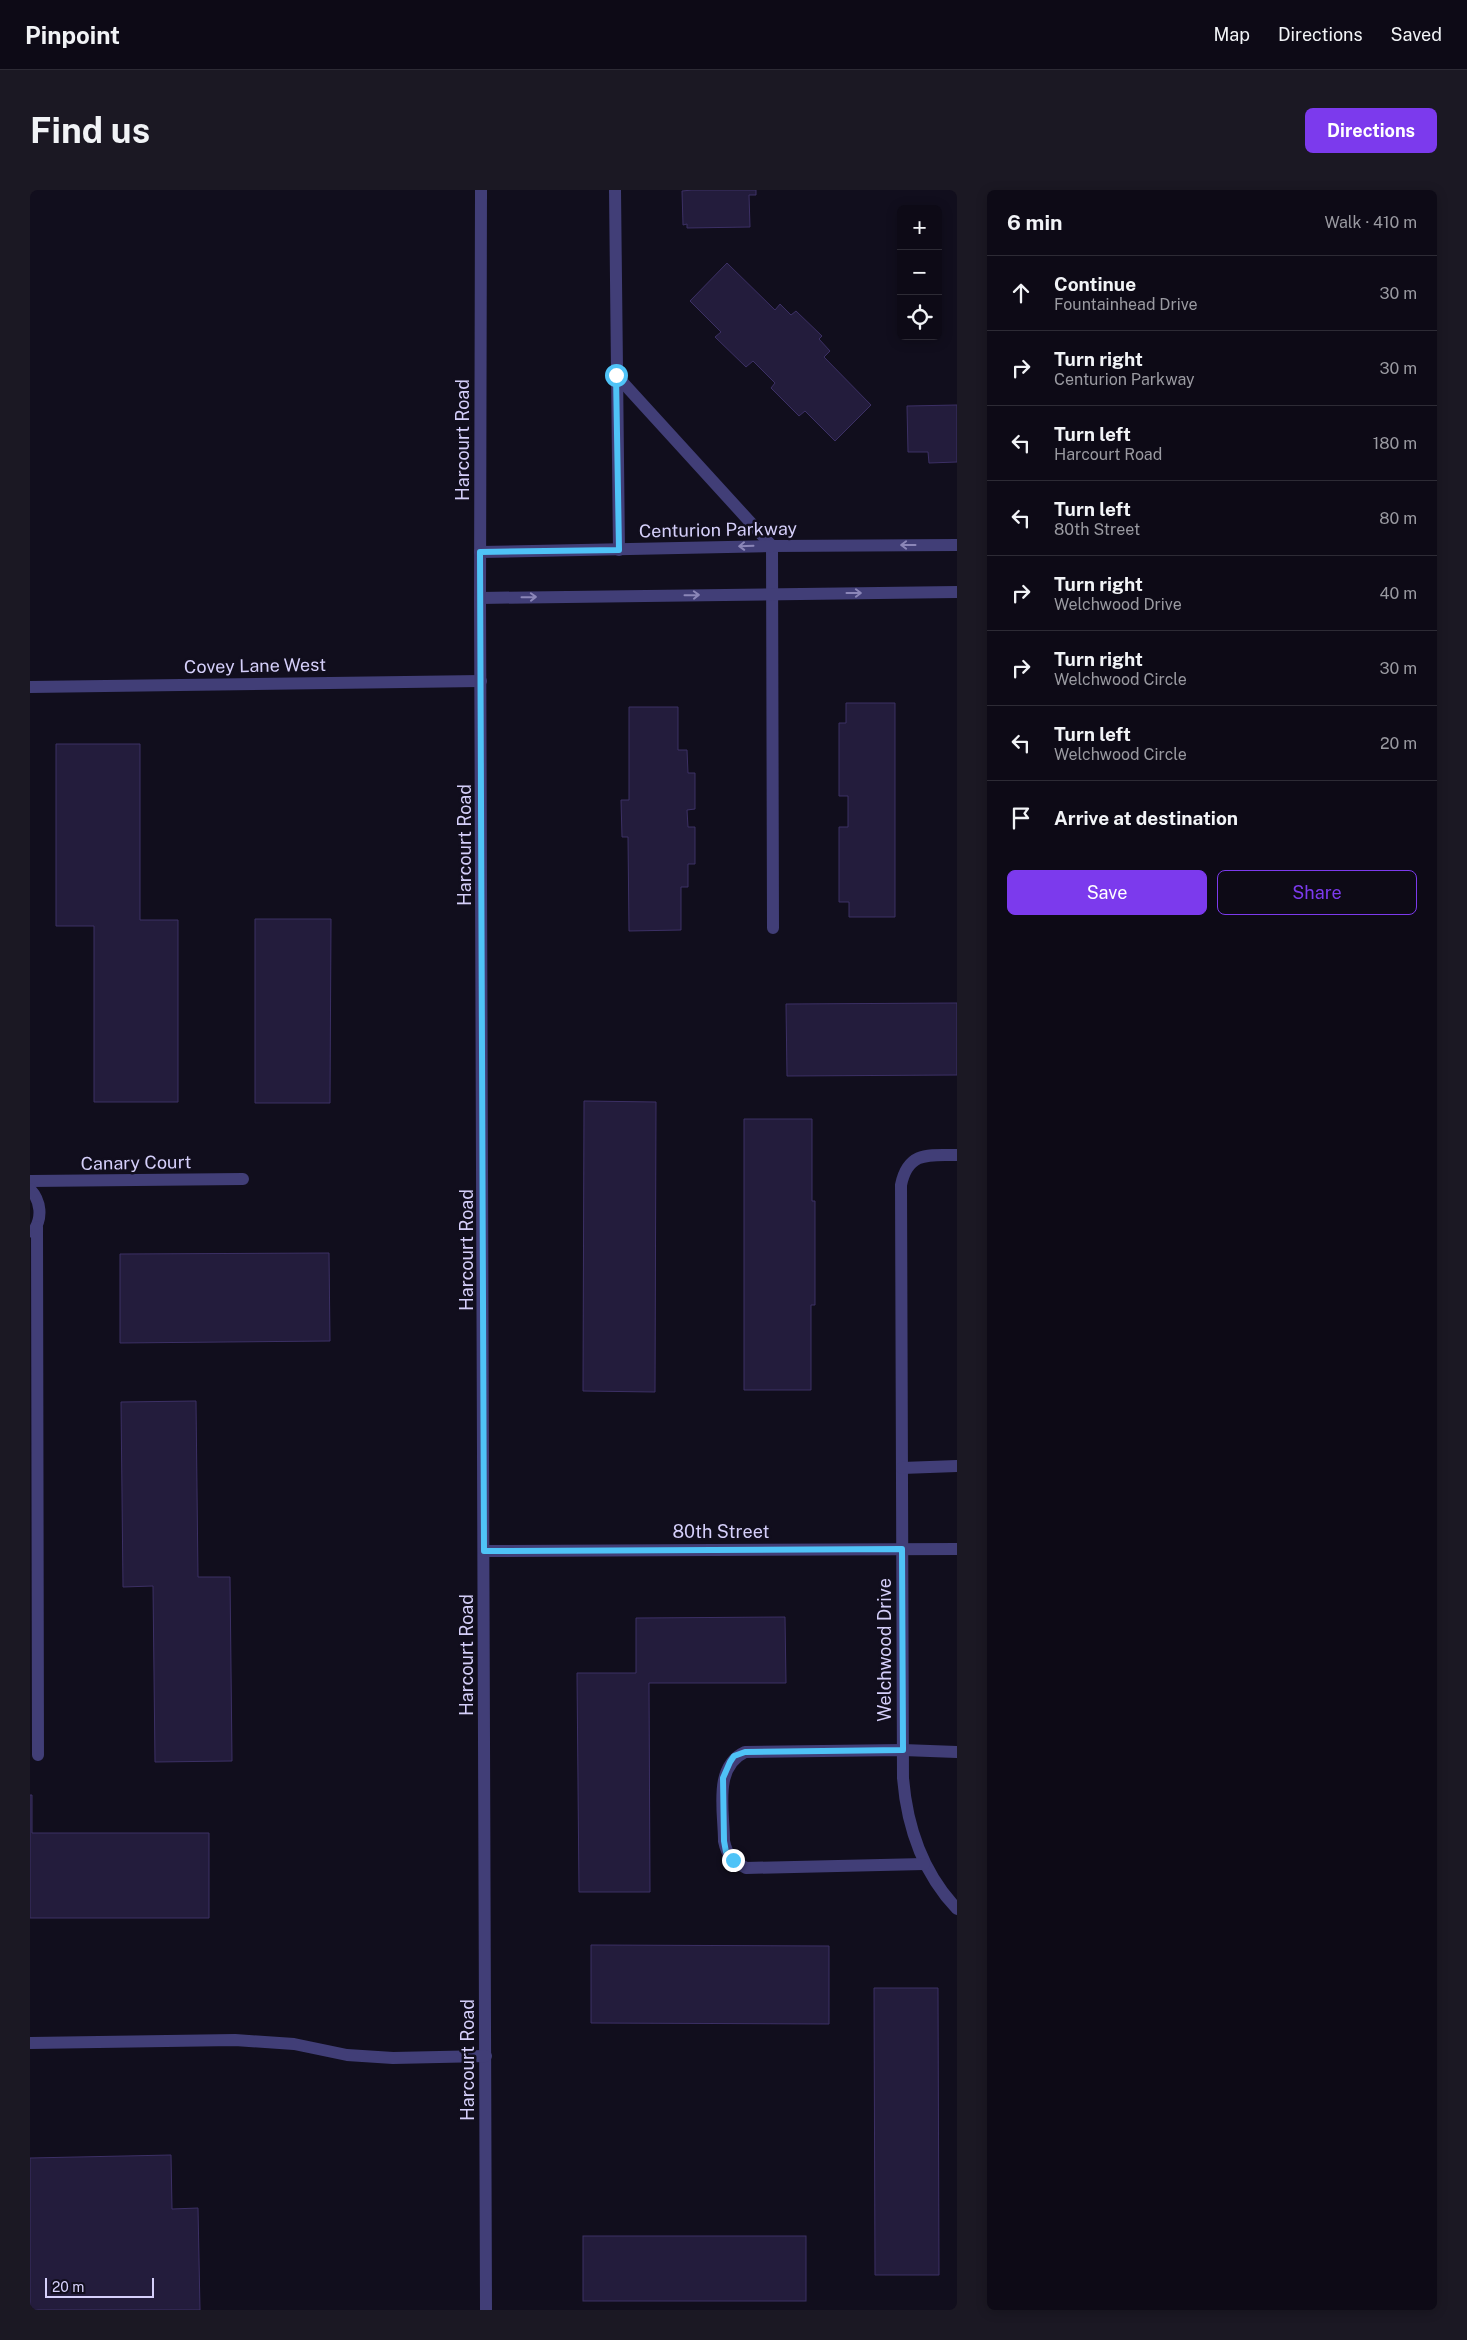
<!DOCTYPE html>
<html lang="en">
<head>
<meta charset="utf-8">
<style>
  body { margin:0; font-family:"Public Sans",sans-serif; background:#1b1823; color:#f1f3f6 }
  .controls { position:absolute; right:15px; top:15px; display:grid; overflow:hidden; border-radius:8px; box-shadow:0 2px 12px #0003 }
  .controls button { width:45px; height:45px; display:grid; place-items:center; padding:0; border:0; border-bottom:1px solid #2d2b35; background:#0d0a16; color:#f1f3f6; font:25px sans-serif }
  .scale { position:absolute; left:15px; bottom:12px; width:109px; box-sizing:border-box; padding-left:5px; border:2px solid #d5cffa; border-top:0; font-size:14px; line-height:18px; white-space:nowrap; color:#d5cffa; -webkit-text-stroke:4px #110e1d; paint-order:stroke }
  .stop { position:absolute; width:15px; height:15px; margin:-11px; border:4px solid #4fc3f7; border-radius:50%; background:#fff }
  .stop.end { background:#4fc3f7; border-color:#fff; box-shadow:0 1px 5px #0008 }
  .list { margin:0; padding:0; list-style:none }
  h2 { display:flex; justify-content:space-between; align-items:center; height:65px; margin:0; padding:0 20px; font-size:21px }
  h2 small { font-size:16px; font-weight:400; color:#9a9aa1 }
  .list li { display:grid; grid-template-columns:32px 1fr auto; gap:15px; align-items:center; box-sizing:border-box; height:75px; padding:0 20px; border-top:1px solid #2d2b35 }
  .list b { display:block; font-size:19px; white-space:nowrap }
  .list p { margin:0; font-size:16px; white-space:nowrap; color:#9a9aa1 }
  .list em { font-size:16px; font-style:normal; color:#9a9aa1 }
  .actions { display:flex; gap:10px; padding:15px 20px }
  .actions a { flex:1; padding:11px 0; border:1px solid #7c3aed; border-radius:8px; text-align:center; font-size:18px; color:#7c3aed }
  .actions .main { background:#7c3aed; color:#fff }
  .icon { flex:none; width:28px; height:28px; fill:none; stroke:currentColor; stroke-width:2; stroke-linecap:round; stroke-linejoin:round }
  .map { position:relative; flex:none; width:927px; height:2120px; overflow:hidden; border-radius:8px }
  header { display:flex; align-items:center; gap:30px; box-sizing:border-box; height:70px; padding:0 25px; background:#0d0a16; border-bottom:1px solid #2d2b35 }
  header strong { font-size:24px }
  nav { display:flex; gap:28px; margin-inline-start:auto; font-size:18px }
  .intro { display:flex; align-items:center; justify-content:space-between; box-sizing:border-box; height:120px; padding:0 30px }
  h1 { margin:0; font-size:35px }
  .button { padding:12px 22px; border-radius:8px; background:#7c3aed; color:#fff; font-size:18px; font-weight:700 }
  main { display:flex; gap:30px; padding:0 30px }
  aside { flex:1; background:#0d0a16; border-radius:8px; box-shadow:0 2px 12px #0003 }
  .map>svg:first-child { display:block }
  .building { fill:#231c3c; stroke:#3c3065 }
  .lines { fill:none; stroke-linecap:round; stroke-linejoin:round }
  .minor { stroke:#413e77; stroke-width:12 }
  .oneway { stroke:#8b86b8 }
  .route { stroke:#4fc3f7; stroke-width:6 }
  .labels { text-anchor:middle; stroke-width:5; stroke-linejoin:round; paint-order:stroke }
  .street-label { font-size:18px; fill:#d5cffa; stroke:#110e1d }
</style>
</head>
<body>
<header>
<strong>Pinpoint</strong>
<nav><a>Map</a><a>Directions</a><a>Saved</a></nav>
</header>
<div class="intro"><h1>Find us</h1><a class="button">Directions</a></div>
<main>
<div class="map">
<svg width="927" height="2120" viewBox="0 0 927 2120">
  <rect width="100%" height="100%" fill="#110e1d"/>
  <g class="building">
    <polygon points="662,0 726,0 726,5 719,5 720,37 657,38 657,34 653,35 652,1"/>
    <polygon points="697,73 745,120 750,114 761,125 766,121 792,146 789,149 800,161 794,167 841,215 805,251 775,221 769,226 741,198 745,193 723,171 716,177 685,147 691,142 660,111"/>
    <polygon points="927,215 927,272 899,273 898,262 878,262 877,216"/>
    <polygon points="816,513 865,513 865,727 819,727 819,712 809,712 809,637 818,637 818,606 809,606 809,533 816,533"/>
    <polygon points="599,517 648,517 648,560 657,560 658,583 665,583 665,619 657,620 658,637 665,637 665,674 658,674 658,697 651,697 651,740 599,741 598,647 592,647 591,610 599,610"/>
    <polygon points="26,554 110,554 110,730 148,730 148,912 64,912 64,736 26,736"/>
    <polygon points="225,729 301,729 300,913 225,913"/>
    <polygon points="927,813 927,885 757,886 756,814"/>
    <polygon points="554,911 626,912 625,1202 553,1201"/>
    <polygon points="714,929 782,929 782,1011 785,1011 785,1115 781,1115 781,1200 714,1200"/>
    <polygon points="299,1063 300,1151 90,1153 90,1064"/>
    <polygon points="166,1211 168,1387 200,1387 202,1571 125,1572 123,1396 93,1397 91,1212"/>
    <polygon points="755,1427 756,1493 619,1493 620,1702 549,1702 547,1483 606,1483 606,1428"/>
    <polygon points="0,1605 2,1605 2,1643 179,1643 179,1728 0,1728"/>
    <polygon points="561,1755 799,1756 799,1834 561,1833"/>
    <polygon points="844,1798 908,1798 909,2085 845,2085"/>
    <polygon points="141,1965 142,2019 168,2018 170,2120 0,2120 0,1968"/>
    <rect x="553" y="2046" width="223" height="65"/>
  </g>
  <g class="lines">
    <g class="minor">
      <polyline points="451,0 450,408 456,2120"/>
      <polyline points="585,0 589,360"/>
      <polyline points="586,185 742,356 743,738"/>
      <polyline points="450,362 742,356 927,355"/>
      <polyline points="450,408 927,402"/>
      <polyline points="0,497 451,491"/>
      <path d="M927,965C899,965 878,961 871,995L873,1588C877,1637 892,1682 927,1719"/>
      <polyline points="0,991 213,989"/>
      <path d="M0,999C11,1011 13,1028 3,1042"/>
      <polyline points="7,1037 8,1565"/>
      <polyline points="872,1278 927,1276"/>
      <polyline points="455,1361 927,1359"/>
      <path d="M894,1674L716,1678C703,1671 697,1666 694,1651C694,1621 683,1577 715,1562L873,1560L927,1562"/>
      <polyline points="0,1853 205,1850 264,1854 317,1865 363,1868 456,1866"/>
    </g>
  </g>
  <defs><path id="oneway-shaft" d="M-6 0H5M1.5-3L5.5 0L1.5 3" fill="none" stroke-width="1.6" stroke-linecap="round" stroke-linejoin="round" transform="scale(1.25)"/></defs>
  <g class="oneway">
    <use href="#oneway-shaft" transform="translate(878 355) rotate(180)"/>
    <use href="#oneway-shaft" transform="translate(716 356) rotate(178)"/>
    <use href="#oneway-shaft" transform="translate(824 403)"/>
    <use href="#oneway-shaft" transform="translate(662 405) rotate(-1)"/>
    <use href="#oneway-shaft" transform="translate(499 407) rotate(-1)"/>
  </g>
  <g class="lines">
    <polyline class="route" points="586,185 589,360 450,362 454,1361 872,1359 873,1560 715,1562 704,1566 700,1572 693,1588 694,1651 696,1662 703,1670"/>
  </g>
  <g class="labels">
    <g class="street-label">
      <text transform="translate(433 250) rotate(-90)" y="6">Harcourt Road</text>
      <text transform="translate(688 340) rotate(-1)" y="6">Centurion Parkway</text>
      <text transform="translate(225 476) rotate(-1)" y="6">Covey Lane West</text>
      <text transform="translate(435 655) rotate(-90)" y="6">Harcourt Road</text>
      <text transform="translate(106 973) rotate(-1)" y="6">Canary Court</text>
      <text transform="translate(437 1060) rotate(-90)" y="6">Harcourt Road</text>
      <text x="691" y="1348">80th Street</text>
      <text transform="translate(855 1460) rotate(-90)" y="6">Welchwood Drive</text>
      <text transform="translate(437 1465) rotate(-90)" y="6">Harcourt Road</text>
      <text transform="translate(438 1870) rotate(-90)" y="6">Harcourt Road</text>
    </g>
  </g>
</svg>
<div class="controls">
<button>+</button>
<button>−</button>
<button><svg class="icon" aria-label="locate" viewBox="0 0 24 24"><circle cx="12" cy="12" r="6"/><path d="M12 2v4M12 18v4M2 12h4M18 12h4"/></svg></button>
</div>
<div class="scale">20 m</div>
<div class="stop" style="left:586px;top:185px"></div>
<div class="stop end" style="left:703px;top:1670px"></div>
</div>
<aside>
<h2>6 min<small>Walk · 410 m</small></h2>
<ul class="list">
<li><svg class="icon" aria-label="ahead" viewBox="0 0 24 24"><path d="M12 20V5M6 11l6-6 6 6"/></svg><div><b>Continue</b><p>Fountainhead Drive</p></div><em>30 m</em></li>
<li><svg class="icon" aria-label="right" viewBox="0 0 24 24"><path d="M7 20v-9h11M14 6l5 5-5 5"/></svg><div><b>Turn right</b><p>Centurion Parkway</p></div><em>30 m</em></li>
<li><svg class="icon" aria-label="left" viewBox="0 0 24 24"><path d="M17 20v-9H6M10 6l-5 5 5 5"/></svg><div><b>Turn left</b><p>Harcourt Road</p></div><em>180 m</em></li>
<li><svg class="icon" aria-label="left" viewBox="0 0 24 24"><path d="M17 20v-9H6M10 6l-5 5 5 5"/></svg><div><b>Turn left</b><p>80th Street</p></div><em>80 m</em></li>
<li><svg class="icon" aria-label="right" viewBox="0 0 24 24"><path d="M7 20v-9h11M14 6l5 5-5 5"/></svg><div><b>Turn right</b><p>Welchwood Drive</p></div><em>40 m</em></li>
<li><svg class="icon" aria-label="right" viewBox="0 0 24 24"><path d="M7 20v-9h11M14 6l5 5-5 5"/></svg><div><b>Turn right</b><p>Welchwood Circle</p></div><em>30 m</em></li>
<li><svg class="icon" aria-label="left" viewBox="0 0 24 24"><path d="M17 20v-9H6M10 6l-5 5 5 5"/></svg><div><b>Turn left</b><p>Welchwood Circle</p></div><em>20 m</em></li>
<li><svg class="icon" aria-label="arrive" viewBox="0 0 24 24"><path d="M6 21V4h12l-3 4 3 4H6"/></svg><div><b>Arrive at destination</b></div></li>
</ul>
<div class="actions"><a class="main">Save</a><a>Share</a></div>
</aside>
</main>
</body>
</html>
